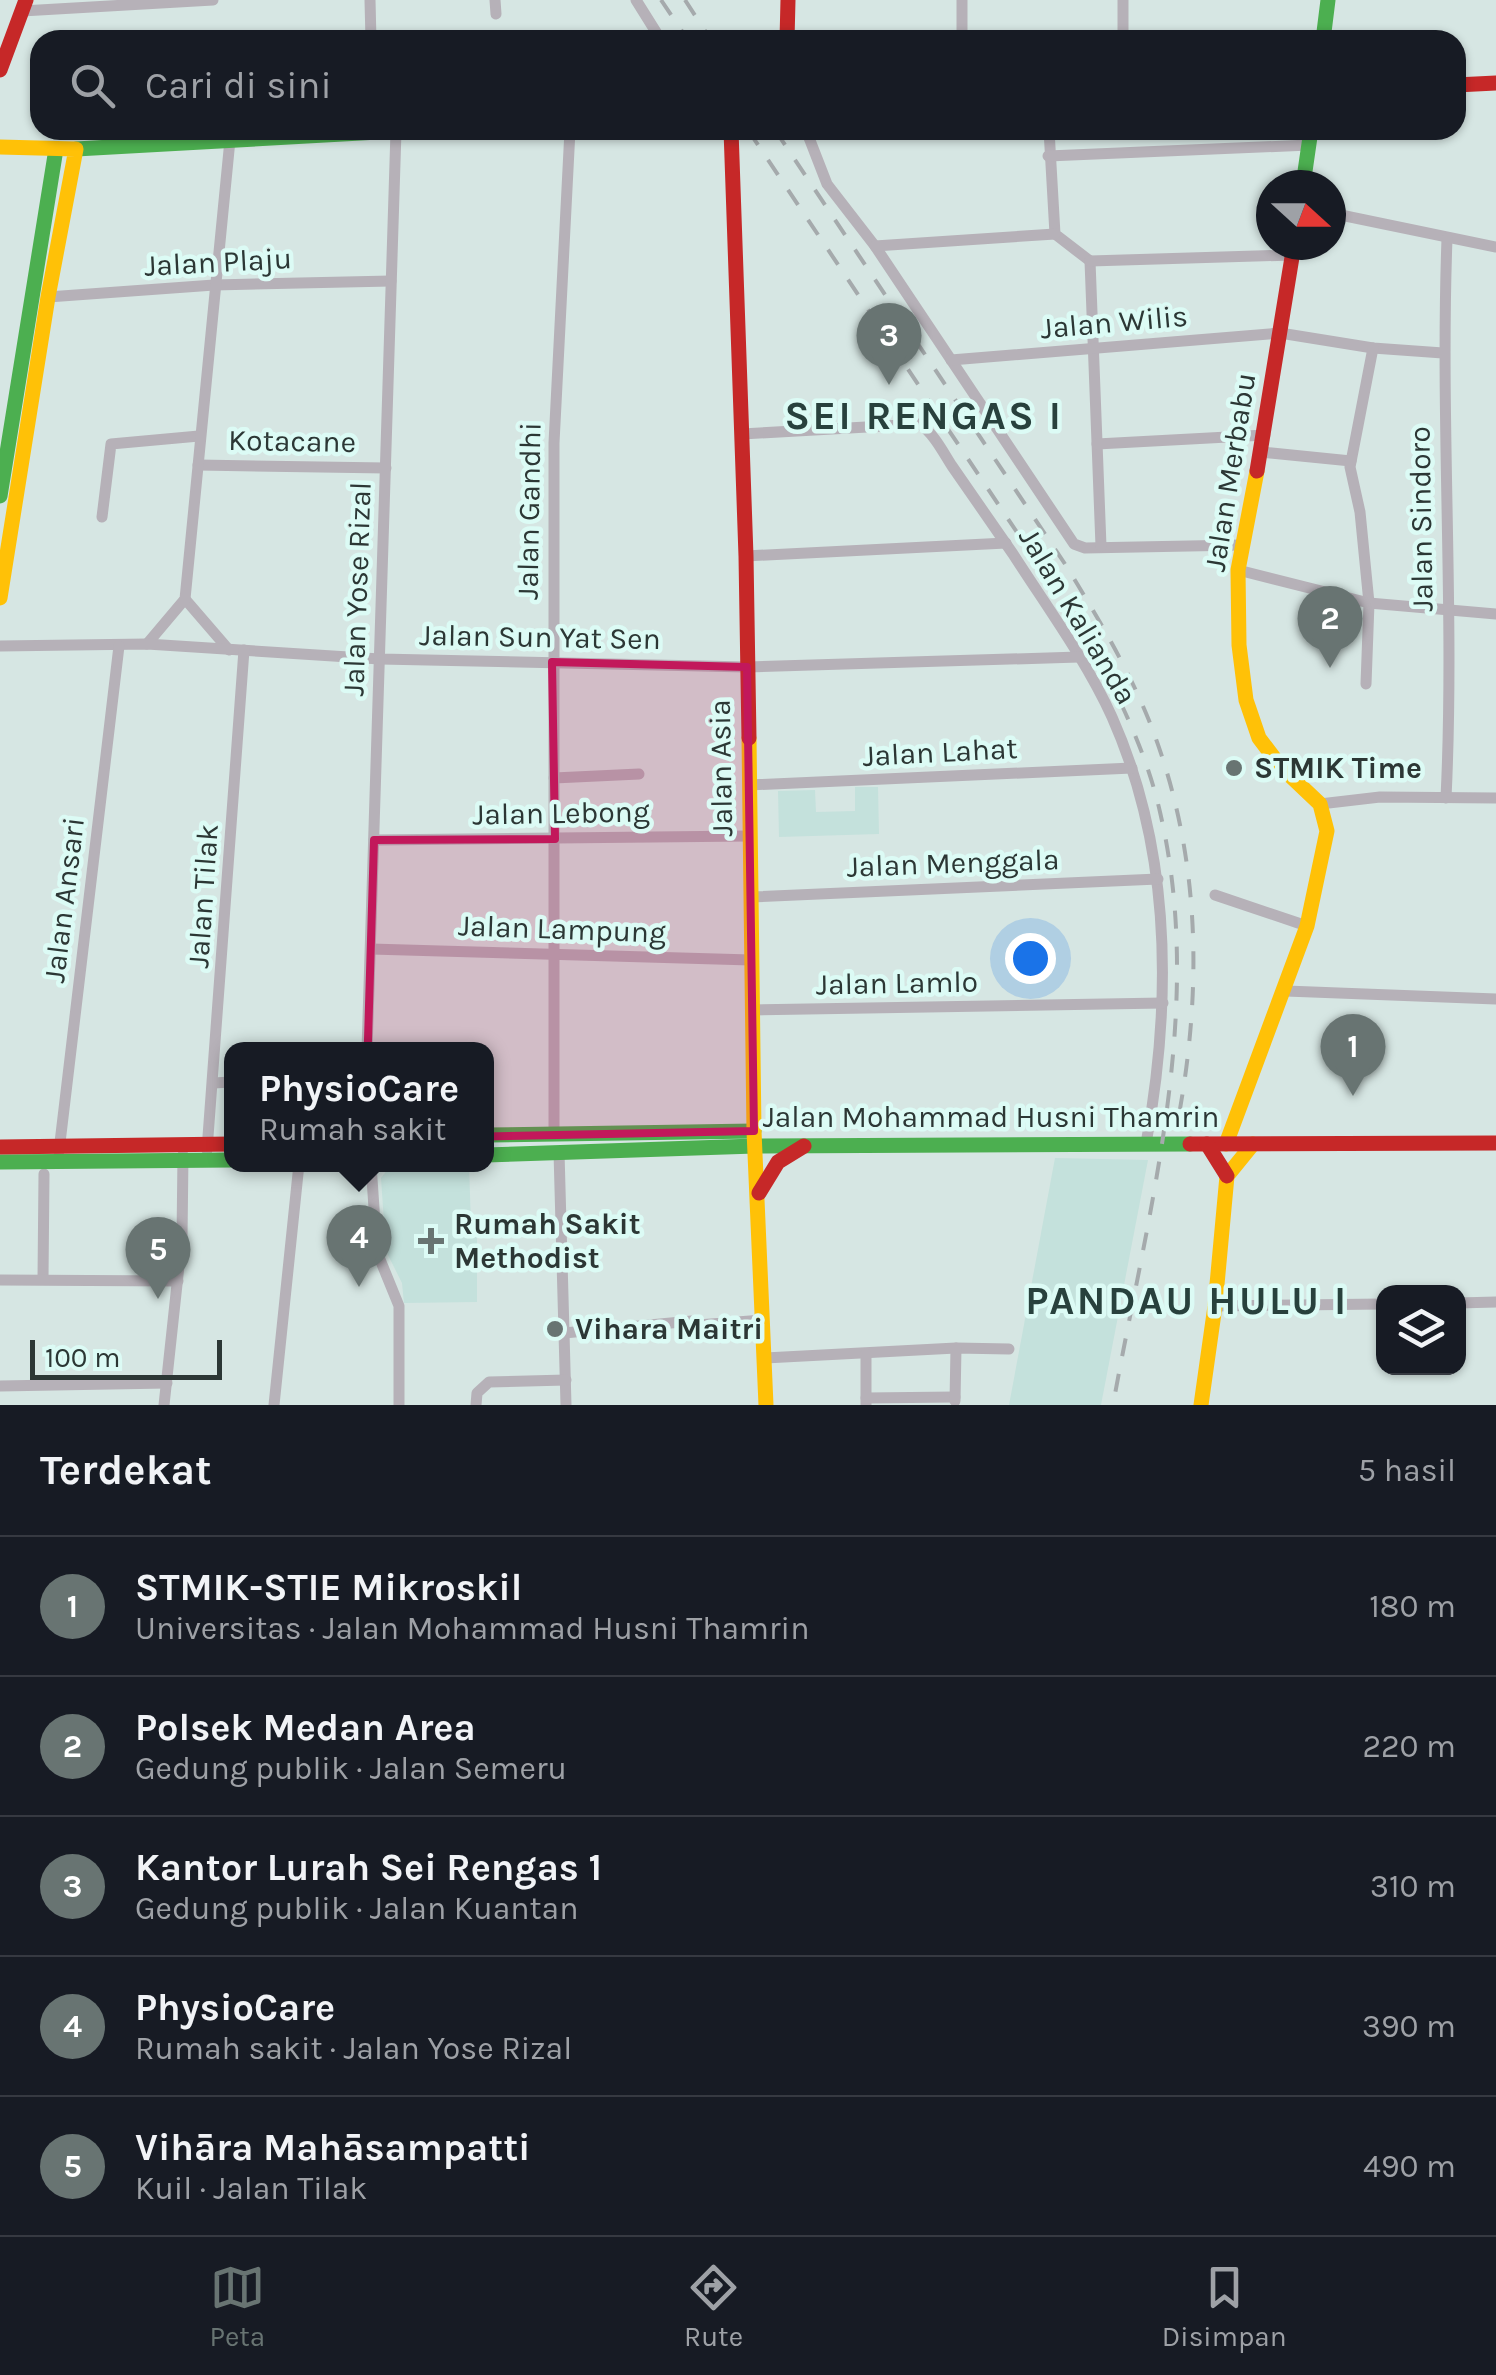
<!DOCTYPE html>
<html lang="id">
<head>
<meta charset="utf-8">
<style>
  body { margin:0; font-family:Karla,sans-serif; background:#20242c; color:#f1f3f6 }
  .controls { position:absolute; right:30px; bottom:30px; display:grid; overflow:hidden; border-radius:20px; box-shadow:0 2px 8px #0004 }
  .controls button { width:90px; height:90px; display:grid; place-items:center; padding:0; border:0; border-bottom:2px solid #363941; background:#171b24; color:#f1f3f6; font:50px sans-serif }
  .compass { position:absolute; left:1256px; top:170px; width:90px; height:90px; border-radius:50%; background:#171b24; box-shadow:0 2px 8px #0004; rotate:111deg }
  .scale { position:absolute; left:30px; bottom:25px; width:192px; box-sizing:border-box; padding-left:10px; border:5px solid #2c3735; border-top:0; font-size:28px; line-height:35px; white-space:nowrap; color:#2c3735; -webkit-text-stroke:8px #dcfbf5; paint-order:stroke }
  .you { position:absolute; left:1030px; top:958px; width:35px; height:35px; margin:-25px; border:8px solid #fff; border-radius:50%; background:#1a73e8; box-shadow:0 0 0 15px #1a73e833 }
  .badge { display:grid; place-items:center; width:65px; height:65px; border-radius:50%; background:#687472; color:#fff; font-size:32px; font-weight:700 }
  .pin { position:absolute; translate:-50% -82px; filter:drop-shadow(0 2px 5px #0008) }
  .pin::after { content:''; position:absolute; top:52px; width:35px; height:30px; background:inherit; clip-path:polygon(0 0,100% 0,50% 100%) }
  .popup { position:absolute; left:224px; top:1042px; width:270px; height:130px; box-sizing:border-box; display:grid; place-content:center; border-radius:20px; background:#171b24; filter:drop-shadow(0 2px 8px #0005); font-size:32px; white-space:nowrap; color:#9ea1a6 }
  .popup b { font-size:38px; color:#f1f3f6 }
  .popup::after { content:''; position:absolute; left:50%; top:100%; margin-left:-20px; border:20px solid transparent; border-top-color:#171b24 }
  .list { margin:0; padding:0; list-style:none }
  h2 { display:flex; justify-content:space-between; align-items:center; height:130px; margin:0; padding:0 40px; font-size:42px }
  h2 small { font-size:32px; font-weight:400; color:#9ea1a6 }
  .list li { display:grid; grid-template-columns:65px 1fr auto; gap:30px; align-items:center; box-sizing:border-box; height:140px; padding:0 40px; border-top:2px solid #363941 }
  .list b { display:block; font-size:38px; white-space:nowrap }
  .list p { margin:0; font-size:32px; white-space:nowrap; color:#9ea1a6 }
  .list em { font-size:32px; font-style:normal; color:#9ea1a6 }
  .icon { flex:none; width:55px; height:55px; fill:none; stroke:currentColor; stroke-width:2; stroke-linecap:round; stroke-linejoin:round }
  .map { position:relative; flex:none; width:1496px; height:1405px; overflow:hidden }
  .search { position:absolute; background:#171b24; box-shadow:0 2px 8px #0004; left:30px; right:30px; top:30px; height:110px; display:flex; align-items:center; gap:25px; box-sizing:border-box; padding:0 35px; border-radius:30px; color:#9ea1a6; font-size:38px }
  .sheet { height:830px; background:#171b24 }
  nav { display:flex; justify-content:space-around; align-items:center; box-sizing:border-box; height:140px; border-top:2px solid #363941; background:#171b24; font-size:28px; color:#9ea1a6 }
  nav a { display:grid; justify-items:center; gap:5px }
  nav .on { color:#687472 }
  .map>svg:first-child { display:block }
  .built { fill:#c4e1dc }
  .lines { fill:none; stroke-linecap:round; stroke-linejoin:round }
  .street { stroke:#b6b1b8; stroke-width:11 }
  .fast { stroke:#4caf50; stroke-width:15 }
  .slow { stroke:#ffc107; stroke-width:15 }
  .jam { stroke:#c62828; stroke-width:15 }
  .rail { stroke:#a5aaac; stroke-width:4; stroke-dasharray:18 18; stroke-linecap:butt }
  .marked { fill:#c2185b; fill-opacity:0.2; stroke:#c2185b; stroke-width:8; stroke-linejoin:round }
  .poi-dot { fill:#687472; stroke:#dcfbf5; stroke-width:4 }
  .labels { text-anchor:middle; stroke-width:9; stroke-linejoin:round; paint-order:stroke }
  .street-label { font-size:30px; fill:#2c3735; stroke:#dcfbf5 }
  .poi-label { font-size:30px; font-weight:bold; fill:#2c3735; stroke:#dcfbf5; text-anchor:start }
  .district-label { font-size:40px; font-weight:bold; letter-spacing:2.5px; fill:#28413d; stroke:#dcfbf5 }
</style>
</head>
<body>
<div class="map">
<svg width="1496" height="1405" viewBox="0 0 1496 1405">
  <rect width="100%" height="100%" fill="#d6e6e3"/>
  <g class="built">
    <polygon points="855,787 878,787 879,834 779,837 778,791 815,790 816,812 855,811"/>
    <polygon points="1055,1158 1148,1160 1101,1405 1009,1405"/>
    <polygon points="391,1165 469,1165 471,1225 477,1230 477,1302 404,1303 402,1283 386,1251 381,1178"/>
  </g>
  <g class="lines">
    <g class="street">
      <polyline points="370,0 371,40"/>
      <polyline points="495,0 496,14"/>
      <polyline points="636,0 661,40"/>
      <polyline points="22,11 213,0"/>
      <polyline points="962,40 962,0"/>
      <polyline points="1123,40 1123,0"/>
      <polyline points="806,130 827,184 875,246 1074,544 1085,548 1241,545"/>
      <polyline points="1049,130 1055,234 1090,261"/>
      <polyline points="1048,156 1309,145"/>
      <polyline points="1331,213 1496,247"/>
      <polyline points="875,246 1055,234"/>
      <polyline points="1090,261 1101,546"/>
      <polyline points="1090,261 1292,255"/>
      <polyline points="48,297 214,285 391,281"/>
      <polyline points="951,360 1280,333 1373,348 1443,353"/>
      <path d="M742,434L920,424C934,434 943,452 952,466C973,496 993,525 1013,554C1047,607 1086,660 1112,717C1172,852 1172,1001 1146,1144"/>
      <polyline points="1097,444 1265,435"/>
      <polyline points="1261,452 1351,461"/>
      <polyline points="198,465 386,468"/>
      <polyline points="102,517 111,444 199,436"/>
      <polyline points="746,556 1006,543"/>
      <polyline points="1238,570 1369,603 1496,614"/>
      <polyline points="185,599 229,650"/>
      <polyline points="147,644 185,599 230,140"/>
      <polyline points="0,646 147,644 380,659 747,667 1079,657"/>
      <polyline points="1366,684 1369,603 1360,512 1350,467 1373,348"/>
      <polyline points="554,778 639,774"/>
      <polyline points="749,785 1132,768"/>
      <path d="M1446,798C1455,612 1440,426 1447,239"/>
      <polyline points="1320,804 1380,797 1496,798"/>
      <polyline points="374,840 749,836"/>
      <polyline points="1215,895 1307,926"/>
      <polyline points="750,897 1158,879"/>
      <polyline points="371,949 751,960"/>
      <polyline points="1286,991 1496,999"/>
      <polyline points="752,1010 1163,1003"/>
      <polyline points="367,1050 396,131"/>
      <polyline points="213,1083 232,1082"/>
      <polyline points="554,1134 554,443 570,130"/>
      <polyline points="207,1150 244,650"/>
      <polyline points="59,1151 119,646"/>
      <polyline points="559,1152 566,1405"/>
      <polyline points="371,1164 377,1252 399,1306 399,1405"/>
      <polyline points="43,1279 44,1174"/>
      <polyline points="0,1280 178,1281"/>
      <polyline points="1458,1303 1496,1302"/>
      <polyline points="1215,1306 1384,1304"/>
      <polyline points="564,1333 692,1321 697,1321 698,1325 763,1320"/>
      <polyline points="765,1358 956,1348 1009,1349"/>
      <polyline points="0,1386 167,1383"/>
      <polyline points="866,1398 955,1397"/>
      <polyline points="955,1401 956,1348"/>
      <polyline points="164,1405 182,1238 183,1155"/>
      <polyline points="274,1405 299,1164"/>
      <polyline points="476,1405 477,1393 489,1382 566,1380"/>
      <polyline points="866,1405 866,1354"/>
    </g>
    <g class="fast">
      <polyline points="1323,40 1328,0"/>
      <polyline points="76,149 414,130"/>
      <polyline points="1303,185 1311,130"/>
      <polyline points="0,496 56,149"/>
      <polyline points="486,1135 754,1131"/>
      <polyline points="486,1155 755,1146 1190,1144"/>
      <polyline points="0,1162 232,1160"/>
    </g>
    <g class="slow">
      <polyline points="0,147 76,149 48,297 0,598"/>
      <polyline points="749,738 754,1131 766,1405"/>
      <polyline points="1226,1144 1307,926 1327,831 1320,804 1281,767 1259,738 1246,700 1239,645 1238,570 1257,471"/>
      <polyline points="1201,1405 1215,1306 1227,1176 1253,1144"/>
    </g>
    <g class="jam">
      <polyline points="787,40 788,0"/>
      <polyline points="0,70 26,0"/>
      <polyline points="1456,85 1496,83"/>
      <polyline points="731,130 746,556 749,738"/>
      <polyline points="1257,471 1294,245"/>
      <polyline points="1190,1144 1496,1143"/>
      <polyline points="1207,1144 1227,1176"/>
      <polyline points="0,1147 232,1144"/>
      <polyline points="759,1193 778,1162 804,1146"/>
    </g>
    <g class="rail">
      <polyline points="661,0 688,40"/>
      <polyline points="685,0 711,40"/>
      <path d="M748,130L1087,637C1117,693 1146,750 1160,812C1206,1009 1148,1211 1113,1405"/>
      <path d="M775,130L1065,564C1095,613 1126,664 1148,718C1199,845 1203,977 1180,1109"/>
    </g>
  </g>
  <path class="marked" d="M552,662L747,667L754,1131L365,1139L374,840L555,839Z"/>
  <g class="poi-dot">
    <circle cx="1234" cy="768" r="10"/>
    <path d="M426 1226h10v10h10v10h-10v10h-10v-10h-10v-10h10z"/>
    <circle cx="555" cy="1329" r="10"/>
  </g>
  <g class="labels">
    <g class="street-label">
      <text transform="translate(218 262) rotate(-3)" y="10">Jalan Plaju</text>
      <text transform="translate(1114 322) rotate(-5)" y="10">Jalan Wilis</text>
      <text transform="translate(292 441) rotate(1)" y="10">Kotacane</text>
      <text transform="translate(1230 472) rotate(-81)" y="10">Jalan Merbabu</text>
      <text transform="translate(529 511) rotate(-89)" y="10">Jalan Gandhi</text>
      <text transform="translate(1421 519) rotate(-91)" y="10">Jalan Sindoro</text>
      <text transform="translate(357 589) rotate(-88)" y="10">Jalan Yose Rizal</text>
      <text transform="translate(1078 616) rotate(59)" y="10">Jalan Kalianda</text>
      <text transform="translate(540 637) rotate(1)" y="10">Jalan Sun Yat Sen</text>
      <text transform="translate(940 752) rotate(-3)" y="10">Jalan Lahat</text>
      <text transform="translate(721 768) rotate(-91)" y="10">Jalan Asia</text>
      <text transform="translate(561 813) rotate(-1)" y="10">Jalan Lebong</text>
      <text transform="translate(953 863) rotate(-2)" y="10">Jalan Menggala</text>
      <text transform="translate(203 896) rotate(-86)" y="10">Jalan Tilak</text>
      <text transform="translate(64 900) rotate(-83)" y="10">Jalan Ansari</text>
      <text transform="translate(562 929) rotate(2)" y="10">Jalan Lampung</text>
      <text transform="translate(897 983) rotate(-1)" y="10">Jalan Lamlo</text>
      <text x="991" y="1127">Jalan Mohammad Husni Thamrin</text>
    </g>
    <g class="poi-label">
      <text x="1254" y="778">STMIK Time</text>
      <text x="454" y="1234">Rumah Sakit<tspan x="454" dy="34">Methodist</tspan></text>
      <text x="575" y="1339">Vihara Maitri</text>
    </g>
    <g class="district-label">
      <text x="924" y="429">SEI RENGAS I</text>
      <text x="1187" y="1314">PANDAU HULU I</text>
    </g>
  </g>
</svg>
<div class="controls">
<button><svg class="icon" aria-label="layers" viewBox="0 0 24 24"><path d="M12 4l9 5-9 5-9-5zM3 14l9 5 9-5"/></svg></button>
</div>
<svg class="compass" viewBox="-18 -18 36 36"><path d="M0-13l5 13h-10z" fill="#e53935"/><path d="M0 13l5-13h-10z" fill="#9ea1a6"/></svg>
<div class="scale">100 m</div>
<div class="you"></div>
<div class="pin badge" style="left:1353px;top:1096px">1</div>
<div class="pin badge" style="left:1330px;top:668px">2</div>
<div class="pin badge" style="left:889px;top:385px">3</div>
<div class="pin badge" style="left:359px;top:1287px">4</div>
<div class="popup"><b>PhysioCare</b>Rumah sakit</div>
<div class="pin badge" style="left:158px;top:1299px">5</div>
<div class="search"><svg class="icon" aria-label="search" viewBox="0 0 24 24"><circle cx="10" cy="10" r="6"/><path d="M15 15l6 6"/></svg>Cari di sini</div>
</div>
<section class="sheet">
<h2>Terdekat<small>5 hasil</small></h2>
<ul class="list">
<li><span class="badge">1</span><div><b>STMIK-STIE Mikroskil</b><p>Universitas · Jalan Mohammad Husni Thamrin</p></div><em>180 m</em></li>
<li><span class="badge">2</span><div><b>Polsek Medan Area</b><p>Gedung publik · Jalan Semeru</p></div><em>220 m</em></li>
<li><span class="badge">3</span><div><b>Kantor Lurah Sei Rengas 1</b><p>Gedung publik · Jalan Kuantan</p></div><em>310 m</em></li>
<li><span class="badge">4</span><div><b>PhysioCare</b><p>Rumah sakit · Jalan Yose Rizal</p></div><em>390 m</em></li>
<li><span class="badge">5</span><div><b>Vihāra Mahāsampatti</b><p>Kuil · Jalan Tilak</p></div><em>490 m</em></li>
</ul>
</section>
<nav>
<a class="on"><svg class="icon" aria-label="map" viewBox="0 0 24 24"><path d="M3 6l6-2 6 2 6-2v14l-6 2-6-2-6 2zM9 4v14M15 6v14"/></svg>Peta</a>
<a><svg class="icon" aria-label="directions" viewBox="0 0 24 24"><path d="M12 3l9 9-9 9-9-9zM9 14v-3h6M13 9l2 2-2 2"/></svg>Rute</a>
<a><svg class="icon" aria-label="saved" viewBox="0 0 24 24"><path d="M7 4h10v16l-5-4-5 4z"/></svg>Disimpan</a>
</nav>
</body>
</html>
